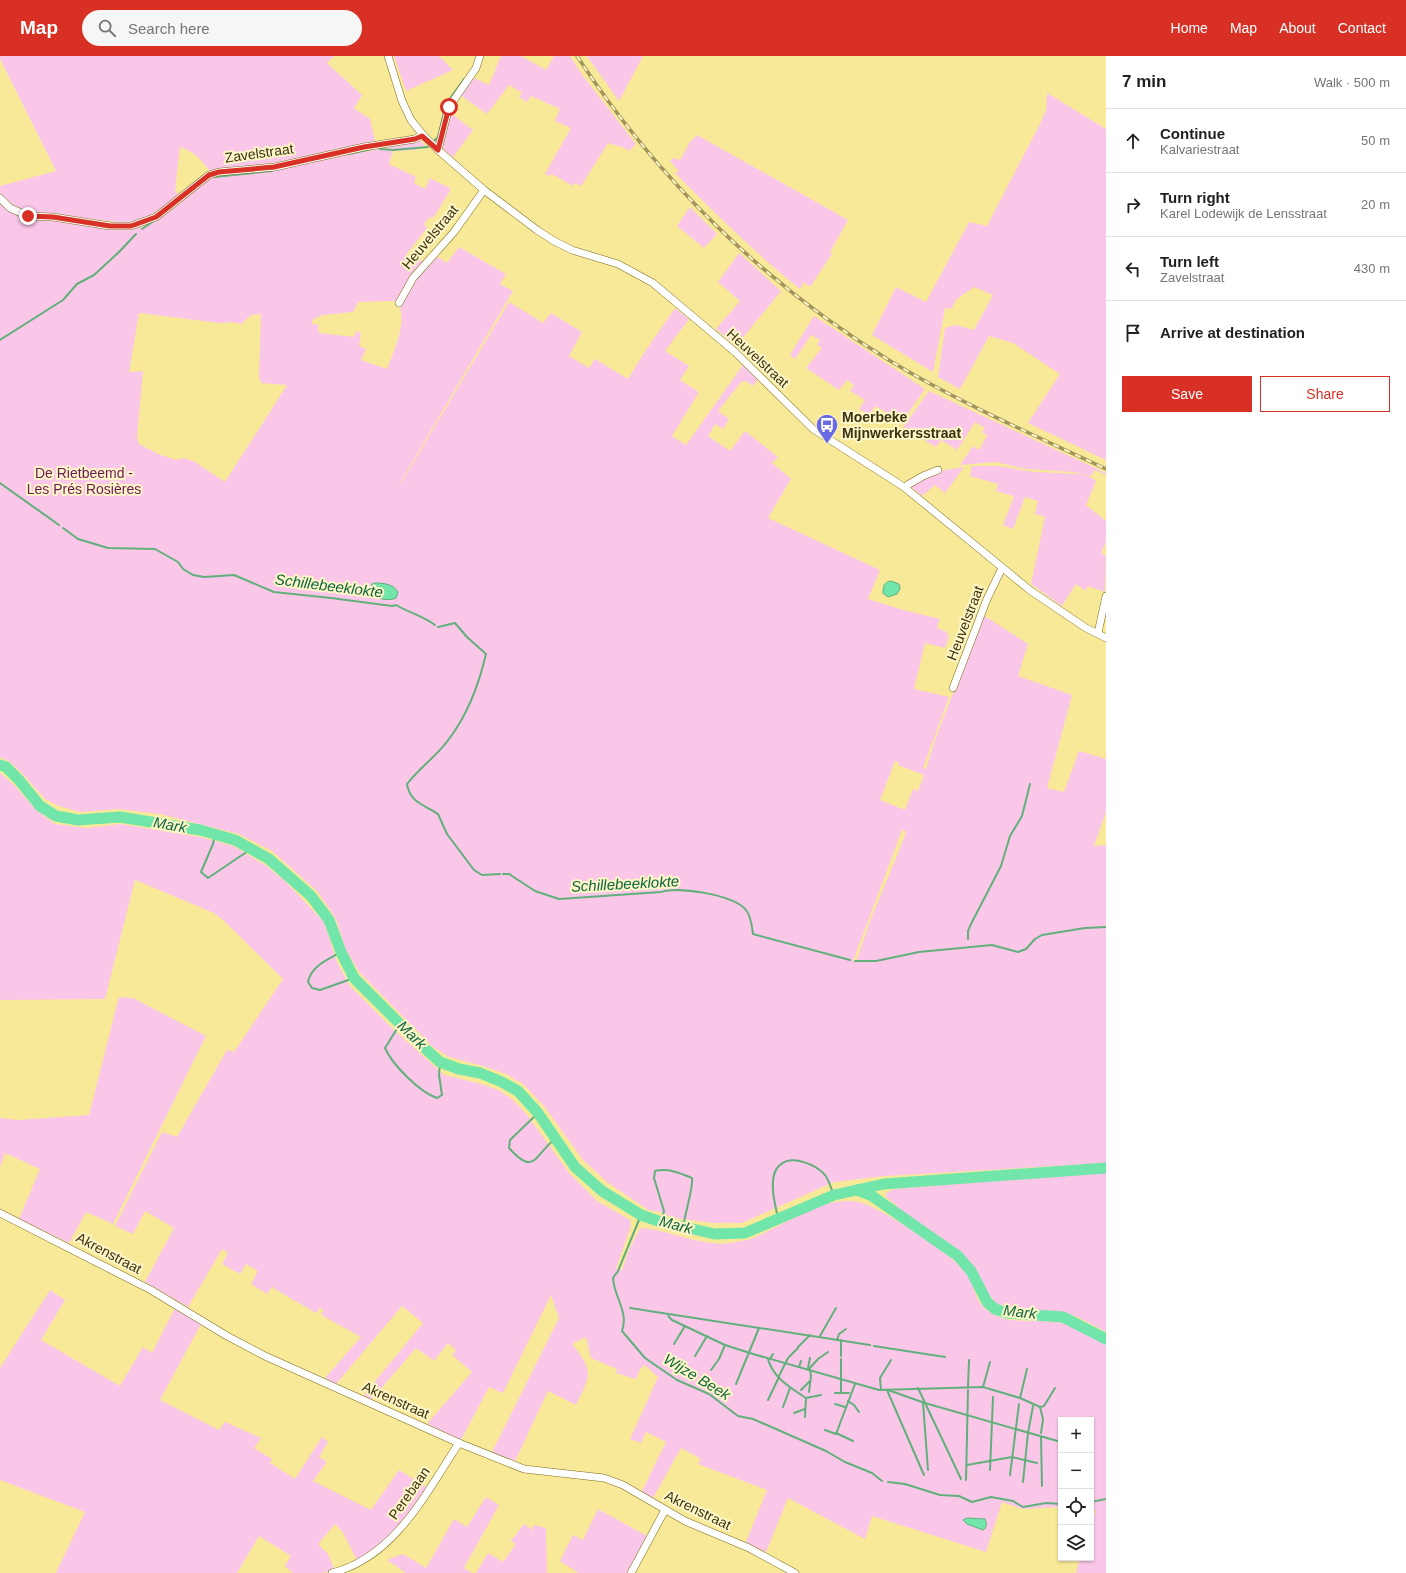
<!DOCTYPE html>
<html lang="en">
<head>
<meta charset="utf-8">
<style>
  body { margin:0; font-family:Helvetica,sans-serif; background:#f6f6f6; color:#202124 }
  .controls { position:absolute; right:12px; bottom:12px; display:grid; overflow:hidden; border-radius:0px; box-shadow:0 1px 3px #0004 }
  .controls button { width:36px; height:36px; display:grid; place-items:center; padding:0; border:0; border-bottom:1px solid #e0e0e0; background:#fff; color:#202124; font:20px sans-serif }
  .stop { position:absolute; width:12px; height:12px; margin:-9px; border:3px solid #d93025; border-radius:50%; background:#fff }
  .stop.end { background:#d93025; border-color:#fff; box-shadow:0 1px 4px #0008 }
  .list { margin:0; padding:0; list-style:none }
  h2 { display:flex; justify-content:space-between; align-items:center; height:52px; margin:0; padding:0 16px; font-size:17px }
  h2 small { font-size:13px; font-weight:400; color:#757577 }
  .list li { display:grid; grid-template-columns:26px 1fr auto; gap:12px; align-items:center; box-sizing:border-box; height:64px; padding:0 16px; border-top:1px solid #e0e0e0 }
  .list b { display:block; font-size:15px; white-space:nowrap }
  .list p { margin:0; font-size:13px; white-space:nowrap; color:#757577 }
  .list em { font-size:13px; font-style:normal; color:#757577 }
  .actions { display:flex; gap:8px; padding:12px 16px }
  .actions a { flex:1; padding:9px 0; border:1px solid #d93025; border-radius:0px; text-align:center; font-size:14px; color:#d93025 }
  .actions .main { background:#d93025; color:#fff }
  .icon { flex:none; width:22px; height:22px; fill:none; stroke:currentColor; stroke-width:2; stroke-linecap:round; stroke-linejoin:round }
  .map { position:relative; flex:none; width:1106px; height:1517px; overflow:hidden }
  header { display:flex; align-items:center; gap:24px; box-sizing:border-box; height:56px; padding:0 20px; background:#d93025; color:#fff }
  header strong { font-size:19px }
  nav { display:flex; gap:22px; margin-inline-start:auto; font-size:14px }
  .search { width:280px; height:36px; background:#f6f6f6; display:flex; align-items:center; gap:10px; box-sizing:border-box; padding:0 14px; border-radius:22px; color:#757577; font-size:15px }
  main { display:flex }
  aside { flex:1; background:#fff }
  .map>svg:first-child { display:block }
  .green { fill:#fac7e9; fill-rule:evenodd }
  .water { fill:#72e6aa; stroke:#61b07c }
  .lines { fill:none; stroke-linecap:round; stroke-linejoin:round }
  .stream { stroke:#61b07c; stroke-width:2 }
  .river { stroke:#72e6aa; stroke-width:11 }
  .minor-casing { stroke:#7b6d17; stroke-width:8 }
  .minor { stroke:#fff; stroke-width:7 }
  .rail-casing { stroke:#a1955b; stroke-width:3.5 }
  .rail { stroke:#fff6c8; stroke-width:2; stroke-dasharray:6; stroke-linecap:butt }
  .route { stroke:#d93025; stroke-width:5 }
  .labels { text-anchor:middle; stroke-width:4; stroke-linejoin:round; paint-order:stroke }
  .street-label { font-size:14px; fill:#3a3312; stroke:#fff6c8 }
  .poi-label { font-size:14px; font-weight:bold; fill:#3a3312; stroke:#fff6c8; text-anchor:start }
  .park-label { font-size:14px; fill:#6a1957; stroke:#fff6c8 }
  .water-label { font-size:15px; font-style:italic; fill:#0d6742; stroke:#fff6c8 }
</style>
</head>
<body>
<header>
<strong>Map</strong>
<div class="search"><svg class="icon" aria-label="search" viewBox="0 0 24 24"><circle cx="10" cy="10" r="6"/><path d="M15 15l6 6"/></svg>Search here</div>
<nav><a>Home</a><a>Map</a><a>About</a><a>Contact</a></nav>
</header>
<main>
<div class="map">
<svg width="1106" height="1517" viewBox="0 0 1106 1517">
  <rect width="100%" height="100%" fill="#f8e999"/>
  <g class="green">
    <path d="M0,0H334L327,7L362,39L354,52L370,63L375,85L274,107L210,116C204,105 192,94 180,91L175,135L179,139C162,153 149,163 127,167L29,156L10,148L0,138V130L56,115L0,3Z"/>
    <polygon points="394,0 439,0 453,14 406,35"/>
    <path d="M501,0H521L546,14L554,0H570L583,20L636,88L629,95C624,90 615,90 608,87L581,130L575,127L573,130L552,118L550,120L545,118L571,72L555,65L560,53L531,40L527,46L519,41L522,37L509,29L487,58L459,38L472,21L489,29Z"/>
    <polygon points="587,0 643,0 619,45"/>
    <polygon points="1047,37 1106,73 1106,404 1028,367 1060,318 1013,287 989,280 960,333 938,321 945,272 955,269 974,274 993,239 974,231 957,243 951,253 945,252 933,316 872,279 896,231 926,246 969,166 987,170 1040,68 1046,54"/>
    <polygon points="449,56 473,74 453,101 444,94 443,90"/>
    <path d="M697,79L848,164L830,196L832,198L810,231L804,226L800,233C755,197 715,157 675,117L679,115L670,105L673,102L680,104L690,86Z"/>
    <path d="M421,85L425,90L415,94L393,95L389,108L416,121L414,127L425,133L430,122L451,133L434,161L429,162L424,168L427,172L406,199L416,208L418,204L424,205L431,197L447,207L459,191L506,218L500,228L513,235L400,427H401L509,246L543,267L551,257L582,276L569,300L589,312L595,303L628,323L644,297L675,252L689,263L665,295L689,310L680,324L699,336L672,380L686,389L743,309L758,323L753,330L746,325L741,326L718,355L729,363L723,373L715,368L708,380L730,395L745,375L778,401L772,407L791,423L768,462L880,514L868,543L903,554L940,563L937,572L945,575L949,580L945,592L925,587L914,633L949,641L923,712L926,713L935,684L983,559L1028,588L1018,620L1072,639L1047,732L1064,736L1079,695L1106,703V756L1094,790L1106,789V1107L885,1120L834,1126L742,1167H714L680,1163L669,1160L660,1156L648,1154L607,1126L583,1104L544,1050L523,1028L506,1018L483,1010L449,1001L433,991L360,917L346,894L336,863L318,836L272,795L239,778L160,758L119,753L80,756L59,750L45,743L21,716L10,706L0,701V146C3,148 5,152 9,154C30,161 122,177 141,171C163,165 189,139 208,124L214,121L273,115L311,106ZM387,245H397C409,263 394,295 387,313L361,304L366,293L359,290L361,277L356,275L354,281L319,277L318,268L313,269L312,264L323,259L353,256L358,246ZM139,257L220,267L232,266L241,268L251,259L261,258L259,321L261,327L287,329L225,426L195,406L184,402L176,404L158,398L139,388L137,381L143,315L129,316ZM895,705L899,706L898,709L924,719L918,735L913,733L905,754L880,744ZM902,774L906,775L904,782L870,865L856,906L853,905Z"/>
    <polygon points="690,151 717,178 704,192 677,170"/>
    <polygon points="739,197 781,235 736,290 716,273 740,245 718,226"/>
    <polygon points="814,260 925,333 900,369 886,356 875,350 869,359 859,353 865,344 850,335 854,329 847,324 839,334 806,312 822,292 817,289 820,284 811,279 795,303 790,299"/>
    <polygon points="929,335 1106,417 1106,419 1095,414 1091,420 1074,416 1026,413 996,406 960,409 973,390 979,394 987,380 982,376 985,372 975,366 957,394 941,384 936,391 903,371"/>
    <polygon points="972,410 998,410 1035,416 1081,418 1090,421 1096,425 1086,449 1106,465 1106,486 1101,497 1106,500 1105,536 1088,530 1086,535 1076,528 1062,550 1031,528 1045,461 1035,458 1038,445 1025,441 1013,473 1003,469 1014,440 996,435 998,428 970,420"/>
    <polygon points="964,411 945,437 935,429 922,440 910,430 940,415"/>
    <path d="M0,717L14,729L36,754L55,768L87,772L120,768L200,781L233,790L265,809L285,825L324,866L337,906L350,930L392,972L444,1019L478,1027L498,1034L512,1043L528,1060L569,1117L597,1145L630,1164L631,1170L616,1212L622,1214L628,1196L640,1172C665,1173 688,1185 713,1187C723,1189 736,1186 746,1184C754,1183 761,1178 768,1175C796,1162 827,1140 859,1146C879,1150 954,1200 967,1217C977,1232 971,1243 991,1257C1011,1270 1040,1262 1062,1267C1078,1270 1091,1281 1106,1287V1517H1076L1080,1502H1091V1469L1096,1455L1091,1452V1364H1061V1451L1022,1453L1002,1446L986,1496L872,1460L865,1483L788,1442L766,1496L746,1486L767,1434L698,1408L701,1403L681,1392L653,1442L642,1435L666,1386L646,1376L641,1387L630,1383L658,1321L645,1309L640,1313L636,1323L616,1317L617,1313L591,1302L586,1281L572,1288C594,1315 591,1319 576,1349L548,1335L515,1405L492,1396L559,1262L551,1239L503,1337L489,1331L461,1384L427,1368L472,1316L452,1299L456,1294L448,1287L434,1305L416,1292L371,1344L364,1339L423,1267L402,1250L336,1328L325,1322L361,1281L325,1261L321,1258L324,1254L320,1252L316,1257L273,1232V1229L267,1238L251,1228L258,1215L246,1208L240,1218L222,1208L228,1197L222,1193L188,1251L145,1226L174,1172L145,1155L133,1178L115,1170L162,1076L177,1081L227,994L234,996L283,923L222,863L214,857L135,824L105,943L0,944Z"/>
    <polygon points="119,941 133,942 206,980 113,1168 86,1156 69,1187 19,1163 40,1113 5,1097 0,1111 0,1062 18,1064 89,1059"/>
    <polygon points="1106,1116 1106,1276 1078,1261 1064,1256 1020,1253 997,1248 987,1237 969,1205 902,1157 896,1149 886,1141 886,1137 895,1133"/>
    <polygon points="50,1234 65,1244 41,1284 120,1330 143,1291 152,1297 175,1252 201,1268 160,1344 219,1374 225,1366 261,1382 254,1392 272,1403 270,1407 295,1423 322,1381 328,1386 319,1401 327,1406 313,1425 371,1454 399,1414 427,1432 397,1474 358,1506 343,1477 335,1468 318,1488 328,1498 335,1515 320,1517 293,1517 285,1510 291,1500 259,1480 237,1517 56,1517 85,1456 0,1424 0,1312"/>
    <polygon points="486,1441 499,1449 464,1512 472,1517 406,1517 387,1504 403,1498 426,1512 454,1463 467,1471"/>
    <polygon points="598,1453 647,1480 627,1517 579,1517 560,1505 573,1479 583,1484"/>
    <polygon points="524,1468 533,1474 533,1469 546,1472 547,1517 476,1517 488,1497 503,1506 516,1488 511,1485"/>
  </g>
  <g class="water">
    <path d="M891,525L899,528L900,533L897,538L888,541L883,537C883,530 884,526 891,525Z"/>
    <path d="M375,527C384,527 393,528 398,536L396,542C389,546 374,542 369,537L372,528Z"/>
    <path d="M967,1462L985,1463C987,1467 987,1472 983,1474L967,1468L963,1464Z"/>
  </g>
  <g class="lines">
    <g class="stream">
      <polyline points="435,84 438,81 446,48 464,23"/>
      <polyline points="380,93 393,94 428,91"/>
      <polyline points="349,98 372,93"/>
      <polyline points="214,121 272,115"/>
      <polyline points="142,173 154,165"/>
      <polyline points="0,284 63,244 77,228 94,219 119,196 136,178"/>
      <polyline points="0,427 59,469"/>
      <path d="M63,472L78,483L108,492L155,493L178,506L183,513L193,519L204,521L234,519L274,536L331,542L392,550L396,549C410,557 423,560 435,569"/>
      <path d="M438,571L455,567L467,581L486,598C479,628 468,658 449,683C437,700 420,711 407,728C410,747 425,749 438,758L447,778L474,814L482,819L500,818"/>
      <polyline points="215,778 213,788 201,816 208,822 251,793"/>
      <path d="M503,818H509L535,835L559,843L661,836C679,830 734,839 746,854C751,860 752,870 753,878L850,904"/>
      <polyline points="968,883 968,875 971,868 1001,810 1010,780 1022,760 1030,728"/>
      <path d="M341,896C327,904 311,910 308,926L312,932L320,934L354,922"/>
      <polyline points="855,905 876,905 919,896 992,889 1018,896 1026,893 1035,883 1042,879 1085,872 1106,871"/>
      <path d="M400,968L385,992C392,1008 419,1036 437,1042L442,1039L439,1019L440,1006"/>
      <path d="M538,1057L510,1084L509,1092C535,1121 534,1099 556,1082"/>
      <path d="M641,1159L618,1215L613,1222C614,1241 629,1256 622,1275L645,1302L677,1324L709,1338L738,1360L753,1363L826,1395L845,1406L872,1417L882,1425"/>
      <path d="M778,1162C775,1149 767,1119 780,1109C793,1098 816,1109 825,1119C829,1124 831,1133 834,1139"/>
      <path d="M661,1166L664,1155L654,1122L655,1115C668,1112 680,1117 692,1122C694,1129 684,1161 683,1172"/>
      <polyline points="630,1252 870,1289"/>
      <polyline points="668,1258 669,1261 672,1264 725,1289 753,1298 879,1334 983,1331 1020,1342 1027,1313"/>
      <polyline points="820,1280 836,1252"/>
      <polyline points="837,1284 839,1278 846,1273"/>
      <polyline points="841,1284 841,1300"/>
      <polyline points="674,1288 685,1270"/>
      <polyline points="874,1290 945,1301"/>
      <polyline points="798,1291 810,1279"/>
      <polyline points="695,1300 707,1280"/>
      <path d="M768,1303C773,1322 791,1332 806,1342L821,1339"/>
      <polyline points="770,1303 773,1298"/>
      <polyline points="799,1311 801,1305"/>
      <polyline points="808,1312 810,1302"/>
      <polyline points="711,1314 719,1303 725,1289"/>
      <polyline points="808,1314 818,1303 828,1296"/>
      <polyline points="779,1320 788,1302 798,1292"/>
      <polyline points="736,1328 759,1272"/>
      <polyline points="968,1331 969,1304"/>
      <polyline points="983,1331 990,1306"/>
      <polyline points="918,1332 961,1423"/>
      <polyline points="801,1334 810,1325"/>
      <polyline points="881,1334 880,1322 891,1304"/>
      <polyline points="887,1334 924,1419"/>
      <polyline points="888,1334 925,1347 1061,1386"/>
      <polyline points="809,1336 811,1320 810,1314"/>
      <polyline points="841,1336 841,1303"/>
      <polyline points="835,1337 849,1337"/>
      <polyline points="1020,1342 1040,1351 1044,1350 1055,1332"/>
      <polyline points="768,1344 779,1321"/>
      <polyline points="848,1345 854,1349 859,1356"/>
      <polyline points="923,1347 928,1414"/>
      <polyline points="835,1348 845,1351"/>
      <polyline points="783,1351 790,1332"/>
      <polyline points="1040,1351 1043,1363 1041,1377"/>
      <polyline points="794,1357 805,1353"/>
      <polyline points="805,1361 806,1342"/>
      <polyline points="825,1374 836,1378 855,1328"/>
      <polyline points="836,1377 853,1385"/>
      <polyline points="1041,1381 1042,1430"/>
      <polyline points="967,1409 1012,1401 1037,1407"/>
      <polyline points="990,1414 993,1341"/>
      <polyline points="1010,1419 1019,1348"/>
      <polyline points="966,1424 968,1334"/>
      <polyline points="888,1426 905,1428 940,1439 959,1440 972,1446 991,1441 1013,1445 1023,1451 1046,1447 1061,1448"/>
      <polyline points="1023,1426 1028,1377 1033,1350"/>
      <polyline points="1091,1446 1106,1443"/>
    </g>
    <g class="river">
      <polyline points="0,709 6,711 19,724 40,750 56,760 78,764 120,761 200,774 235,784 269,803 311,840 329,864 341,896 354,922 419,987 440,1006 459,1013 480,1017 502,1026 518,1035 538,1057 575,1111 602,1135 641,1159 661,1166 715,1178 745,1177 834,1139 884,1128 1106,1112"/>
      <polyline points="857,1134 872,1140 958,1200 971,1215 987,1246 995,1253 1007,1257 1063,1261 1106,1283"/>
    </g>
    <g class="minor-casing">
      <g id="minor">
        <polyline points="388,0 402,45 411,64 423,79 438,94 484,134 537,174 554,185 572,194 618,208 653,227 735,296 813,373 904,431 1031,535 1086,572 1106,582"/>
        <polyline points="438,94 449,51 476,12 480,0"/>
        <polyline points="0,142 10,152 28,160 53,161 110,170 131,170 156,161 209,119 219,116 275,111 364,91 415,83 423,79"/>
        <polyline points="399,247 413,222 454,176 484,134"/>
        <polyline points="904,431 923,420 938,414"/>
        <polyline points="1098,577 1106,540"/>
        <polyline points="953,632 987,543 1002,512"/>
        <polyline points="0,1157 151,1234 227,1280 265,1300 459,1387 524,1413 604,1422 623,1429 685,1465 749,1492 795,1517"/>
        <path d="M332,1517C395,1501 426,1437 459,1387"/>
        <polyline points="631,1517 665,1454"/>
      </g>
    </g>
    <use href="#minor" class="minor"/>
    <g class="rail-casing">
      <path id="rail" d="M577,0C658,124 765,229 892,306C960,347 1034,379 1106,413"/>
    </g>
    <use href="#rail" class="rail"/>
  </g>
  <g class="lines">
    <polyline class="route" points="28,160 53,161 110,170 131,170 156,161 209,119 219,116 274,111 364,91 415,83 422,80 438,94 449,51"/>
  </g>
  <defs>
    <g id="bus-pin" transform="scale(1.15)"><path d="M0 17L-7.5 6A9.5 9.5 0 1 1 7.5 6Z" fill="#696ae3" stroke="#fff6c8"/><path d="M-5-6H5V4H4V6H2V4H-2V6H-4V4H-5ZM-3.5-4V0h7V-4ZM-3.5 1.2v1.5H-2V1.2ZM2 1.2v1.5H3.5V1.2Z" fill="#fff"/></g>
  </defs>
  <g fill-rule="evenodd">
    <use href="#bus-pin" x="827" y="369"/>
  </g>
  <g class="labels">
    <g class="street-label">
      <text transform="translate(259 97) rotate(-8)" y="5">Zavelstraat</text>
      <text transform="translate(430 181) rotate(-50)" y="5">Heuvelstraat</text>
      <text transform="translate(758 302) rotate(43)" y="5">Heuvelstraat</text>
      <text transform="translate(965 567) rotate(-69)" y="5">Heuvelstraat</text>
      <text transform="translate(109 1197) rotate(28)" y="5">Akrenstraat</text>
      <text transform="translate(396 1344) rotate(24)" y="5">Akrenstraat</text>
      <text transform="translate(409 1437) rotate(-55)" y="5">Perebaan</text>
      <text transform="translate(698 1454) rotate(26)" y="5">Akrenstraat</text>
    </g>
    <g class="poi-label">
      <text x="842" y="366">Moerbeke<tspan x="842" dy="16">Mijnwerkersstraat</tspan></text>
    </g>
    <g class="park-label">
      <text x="84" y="422">De Rietbeemd -<tspan x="84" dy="16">Les Prés Rosières</tspan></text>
    </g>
    <g class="water-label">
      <text transform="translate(329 530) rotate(7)" y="5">Schillebeeklokte</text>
      <text transform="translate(170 769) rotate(10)" y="5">Mark</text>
      <text transform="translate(625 828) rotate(-3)" y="5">Schillebeeklokte</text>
      <text transform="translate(412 979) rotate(44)" y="5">Mark</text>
      <text transform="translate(676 1169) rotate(15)" y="5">Mark</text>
      <text transform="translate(1020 1256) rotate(7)" y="5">Mark</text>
      <text transform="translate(697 1321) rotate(31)" y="5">Wijze Beek</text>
    </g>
  </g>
</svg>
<div class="controls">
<button>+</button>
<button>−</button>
<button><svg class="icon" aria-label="locate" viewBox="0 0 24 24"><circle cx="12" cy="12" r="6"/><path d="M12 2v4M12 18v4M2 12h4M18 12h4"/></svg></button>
<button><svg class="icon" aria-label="layers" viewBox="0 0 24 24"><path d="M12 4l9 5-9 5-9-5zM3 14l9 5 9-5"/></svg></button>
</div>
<div class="stop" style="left:449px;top:51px"></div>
<div class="stop end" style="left:28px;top:160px"></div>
</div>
<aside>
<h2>7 min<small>Walk · 500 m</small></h2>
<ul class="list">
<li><svg class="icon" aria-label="ahead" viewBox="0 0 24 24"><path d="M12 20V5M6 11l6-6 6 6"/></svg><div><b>Continue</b><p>Kalvariestraat</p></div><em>50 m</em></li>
<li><svg class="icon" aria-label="right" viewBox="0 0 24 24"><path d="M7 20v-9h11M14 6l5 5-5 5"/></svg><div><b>Turn right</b><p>Karel Lodewijk de Lensstraat</p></div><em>20 m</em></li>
<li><svg class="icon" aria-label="left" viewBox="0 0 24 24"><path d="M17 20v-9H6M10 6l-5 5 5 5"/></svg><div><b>Turn left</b><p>Zavelstraat</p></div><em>430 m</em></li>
<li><svg class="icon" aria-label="arrive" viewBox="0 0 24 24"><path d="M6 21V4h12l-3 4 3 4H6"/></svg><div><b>Arrive at destination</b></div></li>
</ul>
<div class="actions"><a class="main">Save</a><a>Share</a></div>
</aside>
</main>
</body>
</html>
